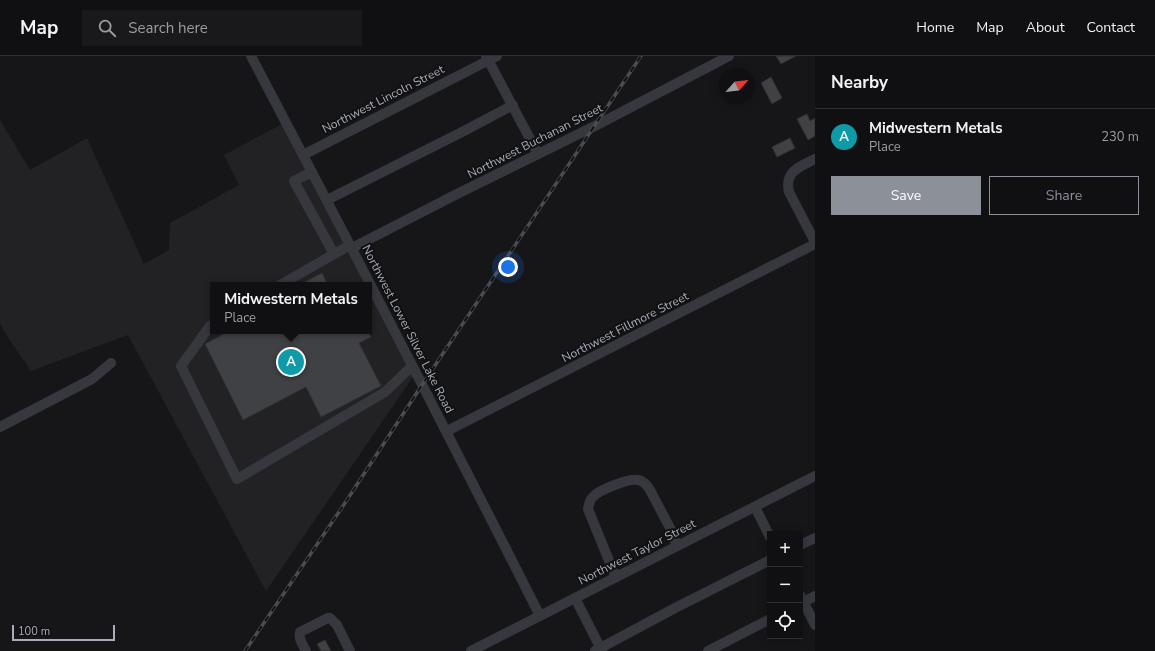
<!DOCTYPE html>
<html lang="en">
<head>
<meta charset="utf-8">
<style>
  body { margin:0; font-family:"Nunito Sans",sans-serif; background:#19191b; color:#f1f3f6 }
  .controls { position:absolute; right:12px; bottom:12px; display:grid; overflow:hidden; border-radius:0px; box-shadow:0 2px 10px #0003 }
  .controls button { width:36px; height:36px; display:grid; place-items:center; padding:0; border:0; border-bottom:1px solid #303032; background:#101012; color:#f1f3f6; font:20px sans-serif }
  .compass { position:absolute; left:719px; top:12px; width:36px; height:36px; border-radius:50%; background:#101012; box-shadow:0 2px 10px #0003; rotate:63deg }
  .scale { position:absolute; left:12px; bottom:10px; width:103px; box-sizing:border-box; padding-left:4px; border:2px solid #a8adb8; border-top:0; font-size:11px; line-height:14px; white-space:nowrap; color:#a8adb8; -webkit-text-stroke:3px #111113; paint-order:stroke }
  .you { position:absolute; left:508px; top:211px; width:14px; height:14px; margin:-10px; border:3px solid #fff; border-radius:50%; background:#1a73e8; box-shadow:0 0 0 6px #1a73e833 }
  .badge { display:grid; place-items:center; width:26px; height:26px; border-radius:50%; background:#8c9099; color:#fff; font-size:13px; font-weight:700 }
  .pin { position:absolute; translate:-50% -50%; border:2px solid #fff; box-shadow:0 1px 4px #0006 }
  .popup { position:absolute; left:210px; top:226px; width:162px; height:52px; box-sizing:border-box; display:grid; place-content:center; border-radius:0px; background:#101012; filter:drop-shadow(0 1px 3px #0005); font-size:13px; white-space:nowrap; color:#9c9d9f }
  .popup b { font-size:15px; color:#f1f3f6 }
  .popup::after { content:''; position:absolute; left:50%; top:100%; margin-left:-8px; border:8px solid transparent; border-top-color:#101012 }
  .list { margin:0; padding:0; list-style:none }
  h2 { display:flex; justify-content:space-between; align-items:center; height:52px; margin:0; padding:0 16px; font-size:17px }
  h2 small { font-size:13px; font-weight:400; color:#9c9d9f }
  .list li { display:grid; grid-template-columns:26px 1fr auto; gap:12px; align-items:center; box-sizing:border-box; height:56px; padding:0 16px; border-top:1px solid #303032 }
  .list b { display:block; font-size:15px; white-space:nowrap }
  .list p { margin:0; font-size:13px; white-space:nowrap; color:#9c9d9f }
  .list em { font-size:13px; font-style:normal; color:#9c9d9f }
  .actions { display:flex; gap:8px; padding:12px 16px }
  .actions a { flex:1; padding:9px 0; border:1px solid #8c9099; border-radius:0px; text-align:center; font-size:14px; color:#8c9099 }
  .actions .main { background:#8c9099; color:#fff }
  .icon { flex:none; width:22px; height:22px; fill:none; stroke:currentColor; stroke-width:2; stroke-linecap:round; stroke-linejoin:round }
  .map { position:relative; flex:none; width:815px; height:595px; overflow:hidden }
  header { display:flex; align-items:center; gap:24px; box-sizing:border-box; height:56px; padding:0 20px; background:#101012; border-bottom:1px solid #303032 }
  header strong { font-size:19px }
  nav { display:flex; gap:22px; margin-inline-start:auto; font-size:14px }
  .search { width:280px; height:36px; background:#19191b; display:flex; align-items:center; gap:10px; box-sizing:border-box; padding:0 14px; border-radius:0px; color:#9c9d9f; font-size:15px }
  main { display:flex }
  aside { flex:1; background:#101012 }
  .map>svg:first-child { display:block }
  .built { fill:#222225 }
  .building { fill:#404145; stroke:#303034 }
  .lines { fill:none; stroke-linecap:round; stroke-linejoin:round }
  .minor { stroke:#37383d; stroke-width:10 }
  .rail-casing { stroke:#4a4c52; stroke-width:3.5 }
  .rail { stroke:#111113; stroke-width:2; stroke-dasharray:6; stroke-linecap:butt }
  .labels { text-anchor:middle; stroke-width:4; stroke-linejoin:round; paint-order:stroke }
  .street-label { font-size:12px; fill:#a8adb8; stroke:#111113 }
</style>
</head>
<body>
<header>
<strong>Map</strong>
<div class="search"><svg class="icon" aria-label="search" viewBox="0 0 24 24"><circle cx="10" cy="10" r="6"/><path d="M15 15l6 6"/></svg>Search here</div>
<nav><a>Home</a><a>Map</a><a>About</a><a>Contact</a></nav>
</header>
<main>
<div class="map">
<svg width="815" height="595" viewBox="0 0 815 595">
  <rect width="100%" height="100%" fill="#161618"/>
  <polygon class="built" points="0,64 30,114 87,82 144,208 169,194 170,167 239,129 224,99 282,68 365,229 213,229 213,275 369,275 369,236 413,321 266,535 128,279 31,315 11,286 0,268"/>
  <g class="building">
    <polygon points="776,0 796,0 781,8"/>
    <polygon points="771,21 782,42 772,48 761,27"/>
    <polygon points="807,58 810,65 815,62 815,80 808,84 797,63"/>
    <polygon points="790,82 795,92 777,101 772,91"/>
    <polygon points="322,217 328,229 299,229"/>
    <polygon points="229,275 367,275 371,281 359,287 381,330 321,361 306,331 243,364 205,288"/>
    <polygon points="325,584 331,595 321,595 317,588"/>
  </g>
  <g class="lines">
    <g class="minor">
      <path d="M251,0C349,186 445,372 540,560"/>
      <polyline points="486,0 538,98"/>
      <polyline points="303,99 497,0"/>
      <path d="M815,103C801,110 784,115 789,136L815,186"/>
      <polyline points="312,116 294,125 334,198"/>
      <polyline points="327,144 464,75 513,49"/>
      <polyline points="352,192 457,138 595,70 729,0"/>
      <polyline points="280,229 350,189"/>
      <polyline points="213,268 210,270 181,310 237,423 385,336 412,310"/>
      <polyline points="0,371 92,323 111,307"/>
      <polyline points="447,375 815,188"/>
      <polyline points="755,451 770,481"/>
      <polyline points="800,489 815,482"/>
      <path d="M616,521L612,512L588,453C589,449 589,445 592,442C598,434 629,422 638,424C644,425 647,429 650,434L670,472L677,490"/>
      <polyline points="800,539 815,569"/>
      <polyline points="575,542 602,595"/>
      <polyline points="800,548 815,540"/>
      <path d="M306,595C303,589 298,583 300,576L328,562H330L337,569L350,595"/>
      <polyline points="471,595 815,420"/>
      <polyline points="595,595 675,552 770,504"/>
      <polyline points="708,595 770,563"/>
    </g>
    <g class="rail-casing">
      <polyline id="rail" points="245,595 343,450 422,329 641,0"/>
    </g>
    <use href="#rail" class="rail"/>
  </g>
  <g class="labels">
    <g class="street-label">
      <text transform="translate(383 43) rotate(-27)" y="4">Northwest Lincoln Street</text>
      <text transform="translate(535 85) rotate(-27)" y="4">Northwest Buchanan Street</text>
      <text transform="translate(625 271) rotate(-27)" y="4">Northwest Fillmore Street</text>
      <text transform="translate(408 273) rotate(63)" y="4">Northwest Lower Silver Lake Road</text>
      <text transform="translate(637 496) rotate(-27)" y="4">Northwest Taylor Street</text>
    </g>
  </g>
</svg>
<div class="controls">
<button>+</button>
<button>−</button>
<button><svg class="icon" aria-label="locate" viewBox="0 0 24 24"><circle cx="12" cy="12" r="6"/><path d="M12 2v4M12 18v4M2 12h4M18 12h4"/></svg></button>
</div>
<svg class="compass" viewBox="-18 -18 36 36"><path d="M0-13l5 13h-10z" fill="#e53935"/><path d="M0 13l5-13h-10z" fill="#9c9d9f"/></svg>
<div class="scale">100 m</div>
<div class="you"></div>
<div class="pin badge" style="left:291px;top:306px;background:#0f9aa8">A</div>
<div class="popup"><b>Midwestern Metals</b>Place</div>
</div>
<aside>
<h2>Nearby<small></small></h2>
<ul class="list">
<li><span class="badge" style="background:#0f9aa8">A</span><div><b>Midwestern Metals</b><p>Place</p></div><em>230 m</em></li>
</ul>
<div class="actions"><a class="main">Save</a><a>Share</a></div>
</aside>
</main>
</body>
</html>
